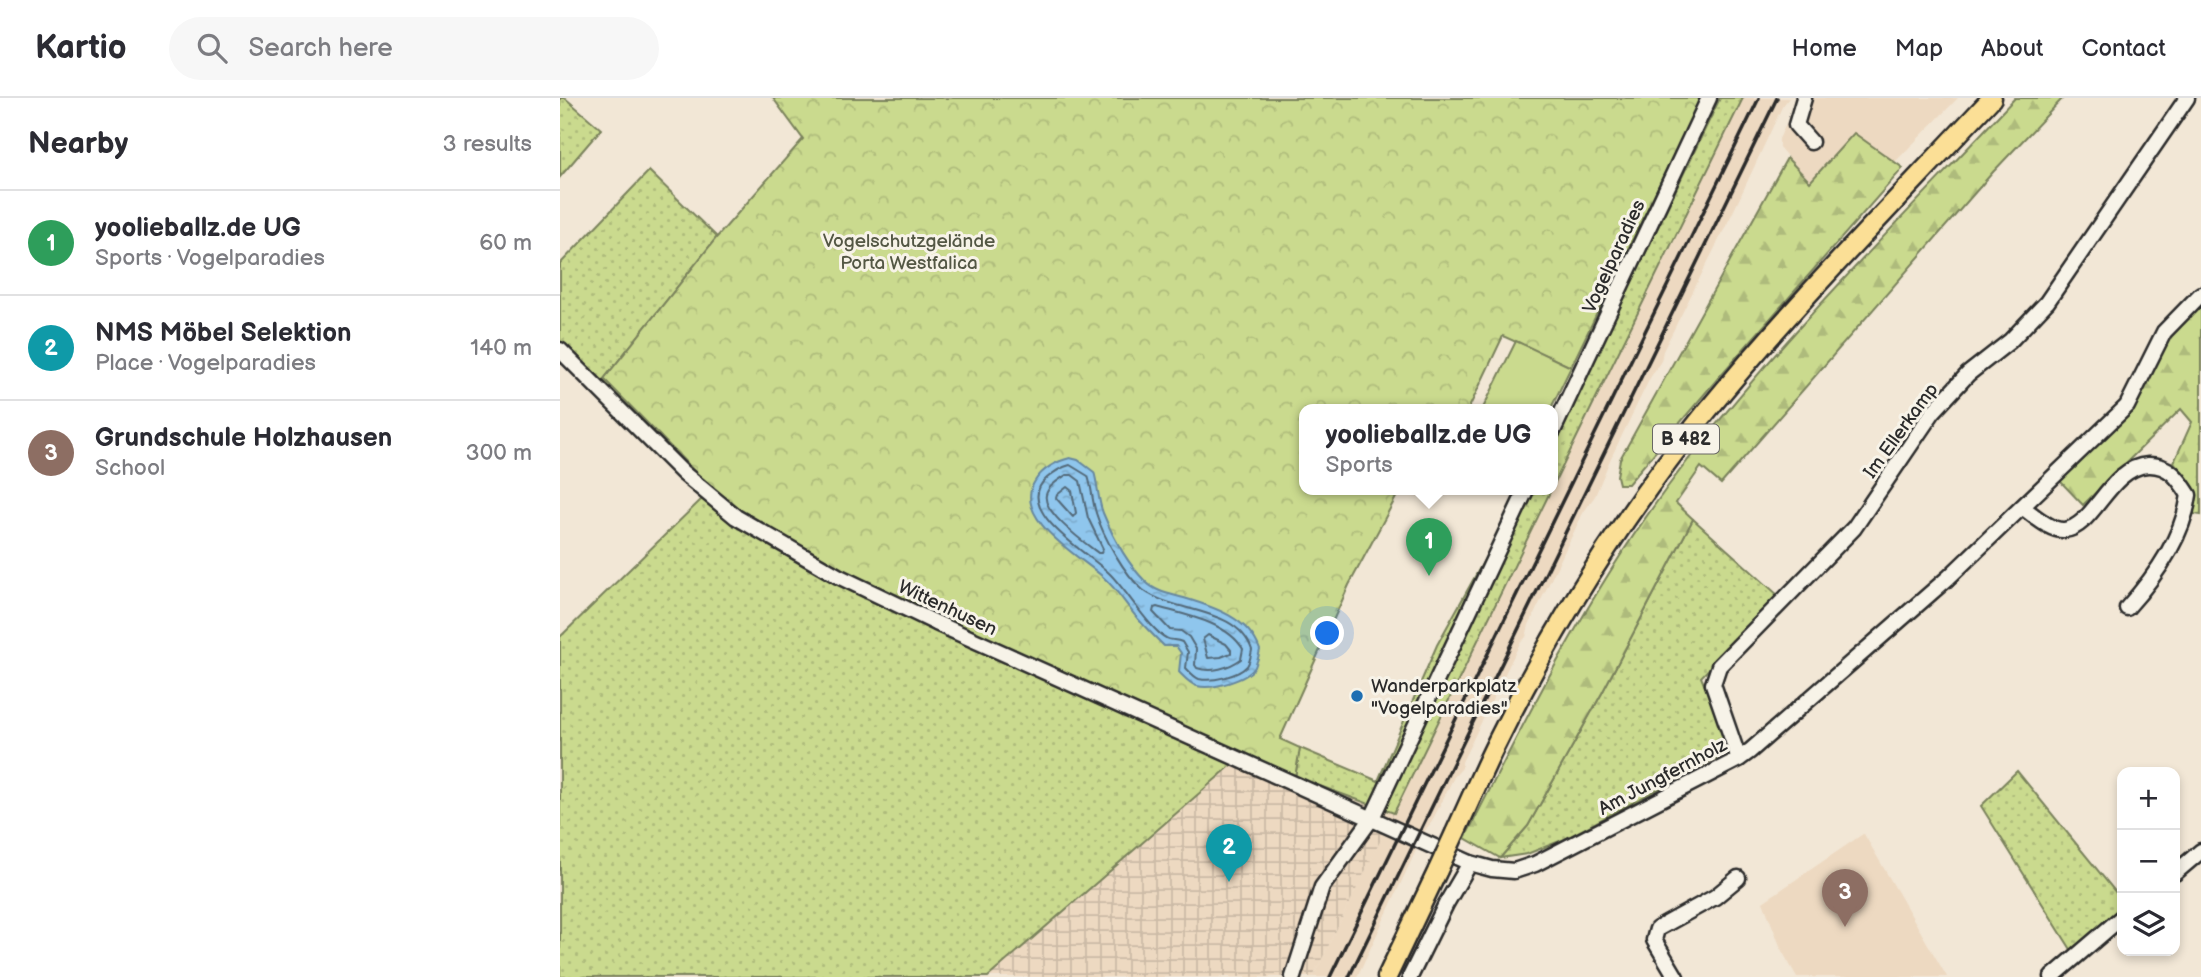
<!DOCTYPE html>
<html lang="en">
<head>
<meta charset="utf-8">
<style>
  body { margin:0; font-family:"Balsamiq Sans",sans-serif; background:#f7f7f7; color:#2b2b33 }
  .controls { position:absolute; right:21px; bottom:21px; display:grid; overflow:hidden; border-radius:14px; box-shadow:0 4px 10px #0003 }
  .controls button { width:63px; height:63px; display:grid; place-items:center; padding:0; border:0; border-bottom:2px solid #e1e1e2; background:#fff; color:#2b2b33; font:35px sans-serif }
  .you { position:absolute; left:768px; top:536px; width:24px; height:24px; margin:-18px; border:5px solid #fff; border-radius:50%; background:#1a73e8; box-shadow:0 0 0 10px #1a73e833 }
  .badge { display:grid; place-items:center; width:46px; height:46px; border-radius:50%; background:#db2777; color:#fff; font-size:23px; font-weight:700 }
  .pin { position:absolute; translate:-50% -58px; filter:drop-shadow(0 2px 4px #0008) }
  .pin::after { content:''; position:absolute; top:37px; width:24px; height:21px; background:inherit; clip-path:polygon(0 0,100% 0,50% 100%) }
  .popup { position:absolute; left:739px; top:306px; width:259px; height:91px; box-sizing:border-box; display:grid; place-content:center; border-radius:14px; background:#fff; filter:drop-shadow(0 2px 5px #0005); font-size:23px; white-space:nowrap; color:#7c7c81 }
  .popup b { font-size:26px; color:#2b2b33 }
  .popup::after { content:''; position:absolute; left:50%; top:100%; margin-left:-14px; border:14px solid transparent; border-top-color:#fff }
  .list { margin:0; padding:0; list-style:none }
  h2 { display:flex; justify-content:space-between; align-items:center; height:91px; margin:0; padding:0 28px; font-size:30px }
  h2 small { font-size:23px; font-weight:400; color:#7c7c81 }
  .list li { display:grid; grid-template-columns:46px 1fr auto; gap:21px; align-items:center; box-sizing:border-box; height:105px; padding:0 28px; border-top:2px solid #e1e1e2 }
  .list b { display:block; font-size:26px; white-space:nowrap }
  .list p { margin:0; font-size:23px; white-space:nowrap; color:#7c7c81 }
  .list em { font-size:23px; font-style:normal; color:#7c7c81 }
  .icon { flex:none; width:38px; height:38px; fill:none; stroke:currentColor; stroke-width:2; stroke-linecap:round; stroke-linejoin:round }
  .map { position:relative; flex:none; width:1641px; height:879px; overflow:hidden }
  header { display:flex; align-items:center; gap:42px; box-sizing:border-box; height:98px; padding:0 35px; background:#fff; border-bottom:2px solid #e1e1e2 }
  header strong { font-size:33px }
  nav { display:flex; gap:38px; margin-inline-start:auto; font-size:24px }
  .search { width:490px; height:63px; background:#f7f7f7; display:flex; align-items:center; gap:18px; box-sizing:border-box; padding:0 24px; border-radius:38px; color:#7c7c81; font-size:26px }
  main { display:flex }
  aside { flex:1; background:#fff }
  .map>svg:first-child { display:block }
  .built { fill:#edd9c1 }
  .industrial { fill:url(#industrial-grid) }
  .grass { fill:url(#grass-dots); stroke:#7a825c; stroke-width:2 }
  .forest { fill:url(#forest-firs); stroke:#7a825c; stroke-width:2 }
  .park { fill:url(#park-crowns); stroke:#7a825c; stroke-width:2 }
  .pitch { fill:#cada8e; stroke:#7a825c; stroke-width:2 }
  .water { fill:url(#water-ripples); stroke:#67889f; stroke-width:2 }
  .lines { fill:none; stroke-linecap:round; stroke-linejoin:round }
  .shore { stroke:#536979; stroke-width:2 }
  .minor-casing { stroke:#2b2b2b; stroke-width:19 }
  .major-casing { stroke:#2b2b2b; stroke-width:23 }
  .minor { stroke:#f7f3e8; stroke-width:14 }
  .major { stroke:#fbdf96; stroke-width:18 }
  .rail { stroke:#2b2b2b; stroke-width:3.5 }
  .major-bridge-casing { stroke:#2b2b2b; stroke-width:23; stroke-linecap:butt }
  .major-bridge { stroke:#fbdf96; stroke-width:18 }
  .poi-dot { fill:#1f6fb2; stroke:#f7f3e8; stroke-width:2.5 }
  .labels { text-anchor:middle; stroke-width:6; stroke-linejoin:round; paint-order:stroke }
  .shield { fill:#f7f3e8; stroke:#686764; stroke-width:2 }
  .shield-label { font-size:18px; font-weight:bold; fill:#2b2b2b }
  .park-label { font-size:19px; fill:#535744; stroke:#f7f3e8 }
  .street-label { font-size:19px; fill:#2b2b2b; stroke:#f7f3e8 }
  .poi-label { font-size:19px; fill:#2b2b2b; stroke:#f7f3e8; text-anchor:start }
</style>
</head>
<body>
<header>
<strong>Kartio</strong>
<div class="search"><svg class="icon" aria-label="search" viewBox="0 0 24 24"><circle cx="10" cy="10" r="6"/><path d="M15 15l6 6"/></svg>Search here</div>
<nav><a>Home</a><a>Map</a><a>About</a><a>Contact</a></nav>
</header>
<main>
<aside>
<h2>Nearby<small>3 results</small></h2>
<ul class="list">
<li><span class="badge" style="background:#2e9e5b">1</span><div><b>yoolieballz.de UG</b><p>Sports · Vogelparadies</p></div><em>60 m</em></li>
<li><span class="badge" style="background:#0f9aa8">2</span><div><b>NMS Möbel Selektion</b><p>Place · Vogelparadies</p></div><em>140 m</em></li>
<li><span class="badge" style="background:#8d6e63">3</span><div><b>Grundschule Holzhausen</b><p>School</p></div><em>300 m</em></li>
</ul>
</aside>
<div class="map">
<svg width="1641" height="879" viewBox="0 0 1641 879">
  <defs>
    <pattern id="industrial-grid" width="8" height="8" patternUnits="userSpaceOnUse" patternTransform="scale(1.75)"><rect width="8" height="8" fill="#edd9c1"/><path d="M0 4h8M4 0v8" fill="none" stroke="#cbbaa6"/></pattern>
    <pattern id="grass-dots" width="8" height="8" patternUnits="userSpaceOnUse" patternTransform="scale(1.75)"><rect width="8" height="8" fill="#cada8e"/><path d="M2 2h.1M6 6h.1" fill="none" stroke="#aebb7b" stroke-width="1.8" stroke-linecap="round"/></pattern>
    <pattern id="forest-firs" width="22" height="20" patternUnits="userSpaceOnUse" patternTransform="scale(1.75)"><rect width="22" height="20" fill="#cada8e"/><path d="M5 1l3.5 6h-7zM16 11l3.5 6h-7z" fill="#aebb7b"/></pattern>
    <pattern id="park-crowns" width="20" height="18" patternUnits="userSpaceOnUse" patternTransform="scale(1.75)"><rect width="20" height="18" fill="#cada8e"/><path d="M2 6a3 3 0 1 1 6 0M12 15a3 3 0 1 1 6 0" fill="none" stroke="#aebb7b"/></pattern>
    <pattern id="water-ripples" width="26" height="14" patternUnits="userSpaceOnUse" patternTransform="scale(1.75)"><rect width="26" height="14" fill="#8fc6ed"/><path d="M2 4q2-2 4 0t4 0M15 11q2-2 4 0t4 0" fill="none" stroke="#7caacb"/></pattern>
  </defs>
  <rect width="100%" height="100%" fill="#f2e7d6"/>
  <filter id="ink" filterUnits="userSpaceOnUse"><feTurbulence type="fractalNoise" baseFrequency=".0143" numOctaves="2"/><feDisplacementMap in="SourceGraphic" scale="14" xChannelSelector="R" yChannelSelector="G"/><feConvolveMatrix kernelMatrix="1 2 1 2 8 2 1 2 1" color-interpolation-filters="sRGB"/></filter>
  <g filter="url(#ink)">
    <g class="built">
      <polygon points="1183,0 1229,0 1222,9 1175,110 1103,253 1101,263 1090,280 1050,362 1035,398 1023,415 969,527 966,539 960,545 902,664 902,670 894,679 871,725 866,731 797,879 753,879 991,392 993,392 993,388"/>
      <polygon points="1238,0 1398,0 1335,64 1294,35 1249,84 1219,49 1219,41"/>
      <polygon points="1303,736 1304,736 1387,879 1237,879 1222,853 1203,804"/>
    </g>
    <polygon class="industrial" points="681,659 834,715 753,879 428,879"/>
    <g class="grass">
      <polygon points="0,0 5,0 41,31 0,79"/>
      <polygon points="1160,0 1183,0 993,388 993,337 1033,264"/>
      <polygon points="89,73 157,139 44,281 681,659 428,879 0,879 0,539 145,398 0,262 0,166"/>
      <polygon points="963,392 991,392 834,715 735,679 740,650 818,683 877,547"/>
      <polygon points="1133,421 1219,498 1141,579 1168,644 1158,659 1005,741 967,756 940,760 968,728 1042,595"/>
      <polygon points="1457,673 1562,802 1562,812 1512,853 1421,708"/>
    </g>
    <g class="forest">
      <path d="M1455,0H1503L1433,74L1161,386L1141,369L1116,405L1133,421L1042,595L968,728L940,760L905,740C966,620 1026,500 1106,391C1208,253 1337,126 1455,0Z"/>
      <polygon points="1294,35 1343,70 1159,279 1068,386 1059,386 1057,378 1060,361 1227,60 1250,84"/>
      <polygon points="1641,206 1641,417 1634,416 1634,389 1614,364 1632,324 1621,311 1523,407 1500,383 1573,311 1611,235"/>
    </g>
    <polygon class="park" points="213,0 1141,0 1011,269 943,238 908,312 745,312 745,392 840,392 789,487 720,641 740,650 735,679 284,477 188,422 152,391 44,281 157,139 243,41"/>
    <polygon class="pitch" points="956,243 1011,269 990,312 922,312"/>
    <path class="water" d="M510,360L518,362L534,374C538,387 538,402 543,415C553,439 567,465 585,483C595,494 610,496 624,500C654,509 689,520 700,552C699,557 697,564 695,569C687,582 652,592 637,588C630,586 624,579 619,574L621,555L616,548H604C595,539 586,530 578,521C566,507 557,491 543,479C521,459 451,420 475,383C482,371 497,363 510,360Z"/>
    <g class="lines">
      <g class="shore">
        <path d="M510,367L528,378C532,390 532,402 536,415C543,438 564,476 583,492C615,516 677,508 692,552C691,557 690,564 687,568C678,578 652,584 639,581C634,579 630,574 626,570L628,554L622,544C616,541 611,543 606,540C590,532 565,490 549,475C531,457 450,411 487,380C494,374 501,369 510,367Z"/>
        <path d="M506,377H512L520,383L528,420L543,451L541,455H538C525,445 482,414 486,397C488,388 499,382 506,377Z"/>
        <polygon points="507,389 512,393 516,415 513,419 496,400 497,397"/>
        <path d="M597,509C625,517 667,524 683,551L681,561C669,570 651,575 637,570L635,567L636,551L629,539L621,533L610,532L593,514L594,510Z"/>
        <polygon points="648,537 666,546 671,552 671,555 661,559 648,560 643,541"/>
      </g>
      <g class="minor-casing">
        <g id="minor">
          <polyline points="1244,0 1236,27 1251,44"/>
          <polyline points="0,252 123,375 176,419 278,478 376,525 910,765 932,771 954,773 975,766 1179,661 1190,653 1388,480 1567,308 1604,234 1641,196"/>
          <polyline points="993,333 1149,0"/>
          <path d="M1462,409C1474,417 1490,433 1504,432C1534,430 1549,369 1588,367C1609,366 1619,381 1629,397C1623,440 1595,479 1567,510"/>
          <polyline points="1179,661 1153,586 1159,568 1294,430 1373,314 1408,276 1450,243 1487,204 1627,0"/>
          <polyline points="1615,775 1641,753"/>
          <polyline points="733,879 762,789 812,720 966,392"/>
          <polyline points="850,879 886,806 910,765"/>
          <polyline points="1116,879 1094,842 1097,831 1155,799 1178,780"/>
          <polyline points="1492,879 1562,819"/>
        </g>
      </g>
      <g class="major-casing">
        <g id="major">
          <path d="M895,735C909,705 922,674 937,644C994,528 1065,414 1147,313C1236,204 1336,103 1432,0"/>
          <polyline points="827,879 878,772"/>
        </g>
      </g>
      <use href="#minor" class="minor"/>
      <use href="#major" class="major"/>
      <g class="rail">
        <polyline points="770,879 1199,0"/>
        <polyline points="789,879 1217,0"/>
      </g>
      <g class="major-bridge-casing">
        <polyline id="major-bridge" points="878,772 895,735"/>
      </g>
      <use href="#major-bridge" class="major-bridge"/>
    </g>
  </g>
  <circle class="poi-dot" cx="797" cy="598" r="7"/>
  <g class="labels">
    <rect class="shield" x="1093" y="326.5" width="66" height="29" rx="5"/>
    <g class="shield-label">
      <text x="1126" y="347">B 482</text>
    </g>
    <g class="park-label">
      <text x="349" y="149">Vogelschutzgelände<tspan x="349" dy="22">Porta Westfalica</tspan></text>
    </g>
    <g class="street-label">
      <text transform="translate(1053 158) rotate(-65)" y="7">Vogelparadies</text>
      <text transform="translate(1340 332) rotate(-54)" y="7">Im Ellerkamp</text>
      <text transform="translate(388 509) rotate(25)" y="7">Wittenhusen</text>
      <text transform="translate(1102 678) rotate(-28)" y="7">Am Jungfernholz</text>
    </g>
    <g class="poi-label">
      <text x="811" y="594">Wanderparkplatz<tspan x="811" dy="22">"Vogelparadies"</tspan></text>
    </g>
  </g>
</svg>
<div class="controls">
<button>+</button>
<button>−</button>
<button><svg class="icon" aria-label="layers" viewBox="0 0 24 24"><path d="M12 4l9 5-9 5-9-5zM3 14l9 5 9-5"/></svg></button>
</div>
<div class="you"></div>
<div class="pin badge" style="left:869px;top:478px;background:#2e9e5b">1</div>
<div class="popup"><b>yoolieballz.de UG</b>Sports</div>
<div class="pin badge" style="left:669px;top:784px;background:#0f9aa8">2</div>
<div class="pin badge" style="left:1285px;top:829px;background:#8d6e63">3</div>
</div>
</main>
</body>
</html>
